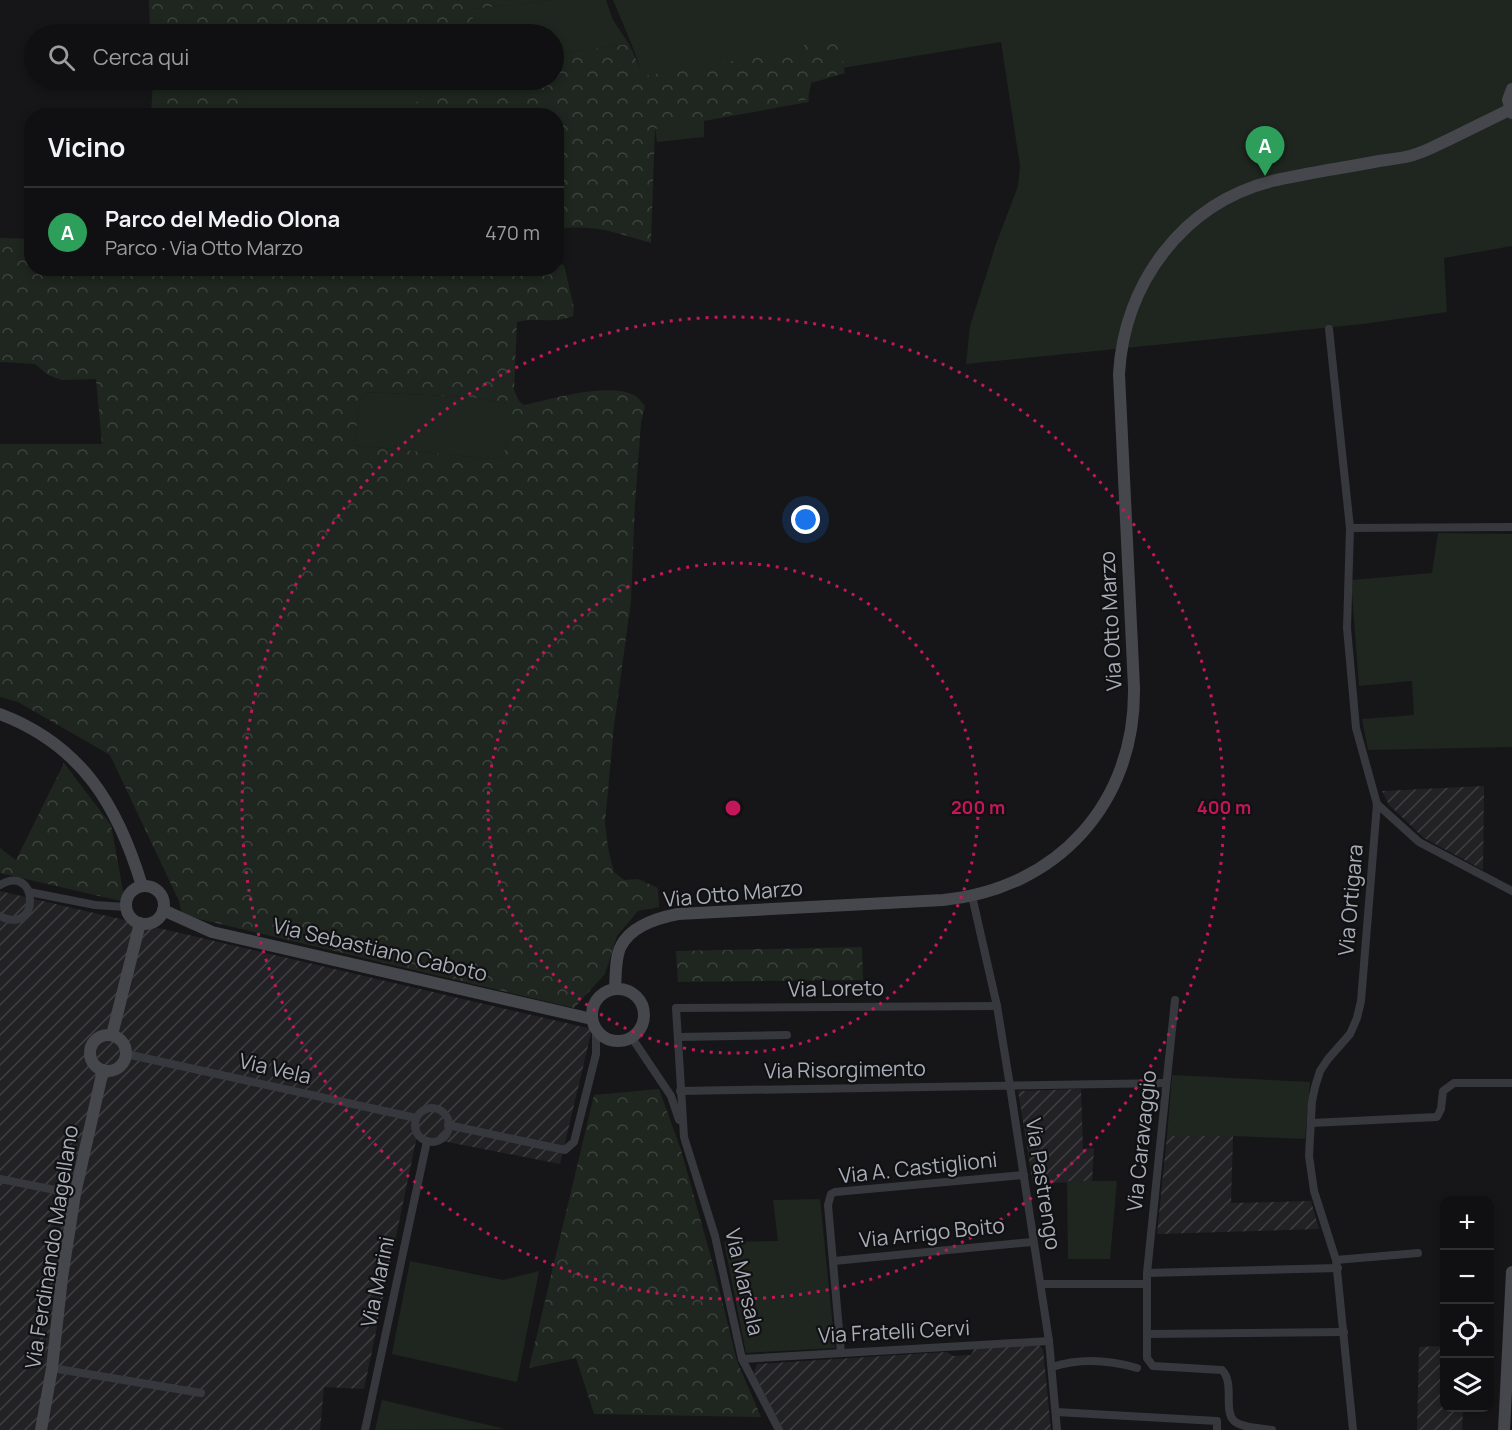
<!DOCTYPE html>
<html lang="it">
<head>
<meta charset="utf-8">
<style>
  body { margin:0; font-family:Manrope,sans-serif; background:#19191b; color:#f1f3f6 }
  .controls { position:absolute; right:18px; bottom:18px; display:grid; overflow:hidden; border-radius:12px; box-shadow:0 3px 9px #0003 }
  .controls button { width:54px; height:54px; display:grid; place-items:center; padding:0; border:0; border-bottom:2px solid #303032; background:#101012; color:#f1f3f6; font:30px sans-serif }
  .you { position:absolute; left:806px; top:520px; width:21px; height:21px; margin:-15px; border:4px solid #fff; border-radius:50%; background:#1a73e8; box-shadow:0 0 0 9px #1a73e833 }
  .badge { display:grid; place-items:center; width:39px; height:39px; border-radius:50%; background:#f2b134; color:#fff; font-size:20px; font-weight:700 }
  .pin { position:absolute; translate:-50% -50px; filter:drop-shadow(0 2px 3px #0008) }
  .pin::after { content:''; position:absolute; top:32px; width:21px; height:18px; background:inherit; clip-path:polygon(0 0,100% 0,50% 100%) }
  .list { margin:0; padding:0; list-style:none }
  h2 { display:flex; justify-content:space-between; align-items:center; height:78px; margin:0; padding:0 24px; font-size:26px }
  h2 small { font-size:20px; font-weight:400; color:#9c9d9f }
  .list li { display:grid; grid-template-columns:39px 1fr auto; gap:18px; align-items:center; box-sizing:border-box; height:90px; padding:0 24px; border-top:2px solid #303032 }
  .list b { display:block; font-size:22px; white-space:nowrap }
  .list p { margin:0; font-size:20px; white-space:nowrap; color:#9c9d9f }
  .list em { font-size:20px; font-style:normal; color:#9c9d9f }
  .icon { flex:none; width:33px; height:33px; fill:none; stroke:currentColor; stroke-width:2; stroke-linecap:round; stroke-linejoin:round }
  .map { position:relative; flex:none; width:1512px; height:1430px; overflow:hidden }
  .search { position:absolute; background:#101012; box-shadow:0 3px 9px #0003; left:24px; top:24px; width:540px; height:66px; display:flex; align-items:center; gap:15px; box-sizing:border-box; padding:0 21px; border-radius:33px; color:#9c9d9f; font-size:22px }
  .panel { position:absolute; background:#101012; box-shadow:0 3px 9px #0003; left:24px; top:108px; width:540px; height:168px; border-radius:24px }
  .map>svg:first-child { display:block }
  .industrial { fill:url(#industrial-furrows) }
  .green { fill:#1e261f }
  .forest { fill:url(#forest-crowns); fill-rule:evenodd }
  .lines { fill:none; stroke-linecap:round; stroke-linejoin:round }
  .street { stroke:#37383d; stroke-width:8 }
  .secondary { stroke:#45474d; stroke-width:12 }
  .ring { fill:none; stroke:#c2185b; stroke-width:3; stroke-dasharray:3 6 }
  .labels { text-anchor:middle; stroke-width:4.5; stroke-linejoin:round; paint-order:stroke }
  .street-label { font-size:21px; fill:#a8adb8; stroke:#111113 }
  .centre { fill:#c2185b; stroke:#111113; stroke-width:3 }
  .ring-label { font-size:18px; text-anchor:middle; font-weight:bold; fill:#c2185b; stroke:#111113; stroke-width:4.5; stroke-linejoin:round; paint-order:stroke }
</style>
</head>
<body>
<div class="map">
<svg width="1512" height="1430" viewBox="0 0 1512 1430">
  <defs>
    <pattern id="industrial-furrows" width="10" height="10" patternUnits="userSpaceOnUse" patternTransform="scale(1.5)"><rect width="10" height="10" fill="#222225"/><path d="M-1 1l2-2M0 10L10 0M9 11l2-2" fill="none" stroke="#3f3f43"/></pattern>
    <pattern id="forest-crowns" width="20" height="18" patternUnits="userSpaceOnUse" patternTransform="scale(1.5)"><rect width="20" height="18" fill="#1e261f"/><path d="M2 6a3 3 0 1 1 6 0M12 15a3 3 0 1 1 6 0" fill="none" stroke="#3c433d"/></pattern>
  </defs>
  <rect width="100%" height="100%" fill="#161618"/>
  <g class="industrial">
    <polygon points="1484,786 1483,870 1424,838 1389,805 1382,791"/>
    <polygon points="0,891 592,1029 560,1164 417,1136 364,1389 324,1387 320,1430 0,1430"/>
    <polygon points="1081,1089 1083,1149 1094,1148 1092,1181 1033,1184 1018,1091"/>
    <polygon points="1167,1136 1233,1136 1231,1203 1311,1201 1319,1229 1157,1234"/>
    <polygon points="1038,1344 1043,1349 1051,1430 783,1430 754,1373 757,1364 947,1352 953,1356 971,1355 975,1348"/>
    <polygon points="1444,1346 1444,1408 1463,1408 1462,1430 1417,1430 1419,1347"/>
  </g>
  <g class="green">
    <polygon points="553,0 606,0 613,20 629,44 554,54 554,34 439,34 463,28 472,29 472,9"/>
    <path d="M613,0H1512V246L1444,258L1447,312L1363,324L966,364L970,326L996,244L1018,186L1020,166L1001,42L806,74L809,102L704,121V137L657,142C651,88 634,49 613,0Z"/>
    <polygon points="331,80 437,80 433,94 423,102 421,112 426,116 248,115 250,107 238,85 312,83"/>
    <polygon points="364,392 470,397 508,404 508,438 503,457 491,459 354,445 359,407"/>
    <polygon points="1438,533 1512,534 1512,747 1368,750 1362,719 1414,715 1412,681 1359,686 1351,580 1432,573"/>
    <polygon points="1172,1075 1310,1082 1305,1139 1233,1136 1167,1136"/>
    <polygon points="1067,1181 1117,1181 1110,1259 1068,1259"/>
    <polygon points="820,1199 835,1348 746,1353 724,1242 778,1241 773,1200"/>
    <polygon points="410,1261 503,1280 539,1271 517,1382 392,1354"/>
    <polygon points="382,1400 505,1429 375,1430"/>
  </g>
  <g class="forest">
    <polygon points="149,0 553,0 473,9 472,30 463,28 439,34 150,34"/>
    <path d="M839,36L845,73L811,83L808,99L655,129L651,243C616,233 595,224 557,229L556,116L426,115L421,112L416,102C432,100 433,93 437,80H554V54L629,44L644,76L804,49V40Z"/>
    <polygon points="153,80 331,80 312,83 239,85 250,107 248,115 151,115"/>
    <path d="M0,238L31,239L32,268H556L557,264L564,265L574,308L573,316C555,324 536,317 517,322L514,390L519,401L524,405C552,399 609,381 636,396C639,398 642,403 645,406L641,423L635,504L631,601L614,726L605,823L608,848L614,872L624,880L638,879L658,888L659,907L638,911L617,936L605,974L574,1008L182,915L179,901L110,755L18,702L0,697V444H102L96,379L62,380L48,375L35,364L0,362ZM364,392L470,397L508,404V438L503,457L491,459L354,445L359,407Z"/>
    <polygon points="64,763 111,825 125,902 0,873 0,848 16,860"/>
    <polygon points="862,947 863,980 678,982 676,951"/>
    <polygon points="659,1089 681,1150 714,1268 737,1361 761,1417 594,1414 576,1358 529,1368 594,1095"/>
  </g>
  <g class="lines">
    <g class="street">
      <polyline points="1329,329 1350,528 1347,628 1356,728 1377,804 1361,1001 1357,1018 1350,1034 1328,1059 1320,1071 1315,1087 1312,1101 1309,1156 1314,1191 1336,1260 1353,1430"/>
      <polyline points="1350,528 1512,527"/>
      <polyline points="1377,804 1419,842 1512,891"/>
      <path d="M0,885C39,862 41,937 0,916"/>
      <polyline points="29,892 95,905 126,907"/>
      <polyline points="972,896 997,1006 1010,1086 1049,1341 1057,1430"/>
      <path d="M1175,1000L1147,1273V1358L1153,1366L1222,1370C1235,1383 1223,1410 1234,1421C1242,1428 1261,1428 1272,1430"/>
      <polyline points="678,1037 787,1035"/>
      <polyline points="632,1038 671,1096 679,1120"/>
      <polyline points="126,1054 416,1118"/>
      <polyline points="680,1091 1166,1083"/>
      <circle cx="432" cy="1125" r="17"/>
      <polyline points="1311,1123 1437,1117 1441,1109 1443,1091 1454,1083 1512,1083"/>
      <polyline points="448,1125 565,1150 574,1142 596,1054 596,1028"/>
      <polyline points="0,1179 75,1194"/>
      <polyline points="1336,1260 1418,1253"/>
      <polyline points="834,1261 1032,1242"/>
      <polyline points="1147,1273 1338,1268"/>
      <polyline points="1041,1284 1147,1284"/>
      <polyline points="1147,1334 1344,1332"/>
      <polyline points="841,1353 828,1205 831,1194 835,1192 1024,1175"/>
      <polyline points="742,1359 1049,1341"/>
      <path d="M1052,1367C1080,1358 1109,1360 1137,1368"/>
      <polyline points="52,1368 201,1393"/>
      <polyline points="1056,1412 1217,1421 1217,1430"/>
      <polyline points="365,1430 427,1141"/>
      <polyline points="779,1430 742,1359 715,1236 684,1137 676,1008 997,1006"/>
    </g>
    <g class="secondary">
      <polyline points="1512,89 1508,100 1512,113"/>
      <path d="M0,714C82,745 118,806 142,886"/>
      <circle cx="145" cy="905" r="19"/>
      <polyline points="163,910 212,932 592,1019"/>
      <circle cx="618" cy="1015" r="26"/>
      <path d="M615,989C616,976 615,957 621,946C631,926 657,918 678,914L943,900C1058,889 1136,802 1134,687L1119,374C1124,284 1182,204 1272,181C1307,173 1343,168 1379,161C1392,159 1407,158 1419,153C1429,150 1439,144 1448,140C1468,130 1489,120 1509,110"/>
      <polyline points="112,1035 140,923"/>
      <circle cx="108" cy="1053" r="18"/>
      <polyline points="41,1430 52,1368 62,1278 75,1194 103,1070"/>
      <polyline points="1504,1430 1512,1272"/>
    </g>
  </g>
  <g class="ring">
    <circle cx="733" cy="808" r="245"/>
    <circle cx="733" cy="808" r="491"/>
  </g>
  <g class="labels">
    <g class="street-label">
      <text transform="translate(1111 621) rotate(-93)" y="7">Via Otto Marzo</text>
      <text transform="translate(733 894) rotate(-5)" y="7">Via Otto Marzo</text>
      <text transform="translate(1351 900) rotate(-85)" y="7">Via Ortigara</text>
      <text transform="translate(380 950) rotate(13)" y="7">Via Sebastiano Caboto</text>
      <text transform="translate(836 989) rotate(-1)" y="7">Via Loreto</text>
      <text transform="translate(275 1069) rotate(13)" y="7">Via Vela</text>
      <text transform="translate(845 1070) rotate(-1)" y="7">Via Risorgimento</text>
      <text transform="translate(1142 1141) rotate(-84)" y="7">Via Caravaggio</text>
      <text transform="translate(918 1168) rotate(-6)" y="7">Via A. Castiglioni</text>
      <text transform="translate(1043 1184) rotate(81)" y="7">Via Pastrengo</text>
      <text transform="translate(932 1233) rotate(-6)" y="7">Via Arrigo Boito</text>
      <text transform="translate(52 1247) rotate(-81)" y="7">Via Ferdinando Magellano</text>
      <text transform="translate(378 1282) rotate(-78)" y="7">Via Marini</text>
      <text transform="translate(744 1282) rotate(77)" y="7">Via Marsala</text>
      <text transform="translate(894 1332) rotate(-3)" y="7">Via Fratelli Cervi</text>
    </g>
  </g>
  <circle cx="733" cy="808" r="9" class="centre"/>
  <g class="ring-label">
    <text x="978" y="814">200 m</text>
    <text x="1224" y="814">400 m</text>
  </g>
</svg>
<div class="controls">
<button>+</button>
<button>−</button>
<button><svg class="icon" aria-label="locate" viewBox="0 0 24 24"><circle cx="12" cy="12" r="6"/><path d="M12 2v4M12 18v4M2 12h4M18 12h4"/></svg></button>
<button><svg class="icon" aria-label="layers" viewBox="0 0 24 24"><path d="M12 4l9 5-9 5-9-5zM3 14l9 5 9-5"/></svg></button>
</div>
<div class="you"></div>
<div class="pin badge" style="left:1265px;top:176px;background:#2e9e5b">A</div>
<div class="search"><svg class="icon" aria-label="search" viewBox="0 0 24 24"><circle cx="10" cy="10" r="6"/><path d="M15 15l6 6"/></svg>Cerca qui</div>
<section class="panel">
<h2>Vicino<small></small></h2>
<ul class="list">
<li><span class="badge" style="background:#2e9e5b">A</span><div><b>Parco del Medio Olona</b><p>Parco · Via Otto Marzo</p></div><em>470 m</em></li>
</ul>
</section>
</div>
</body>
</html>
